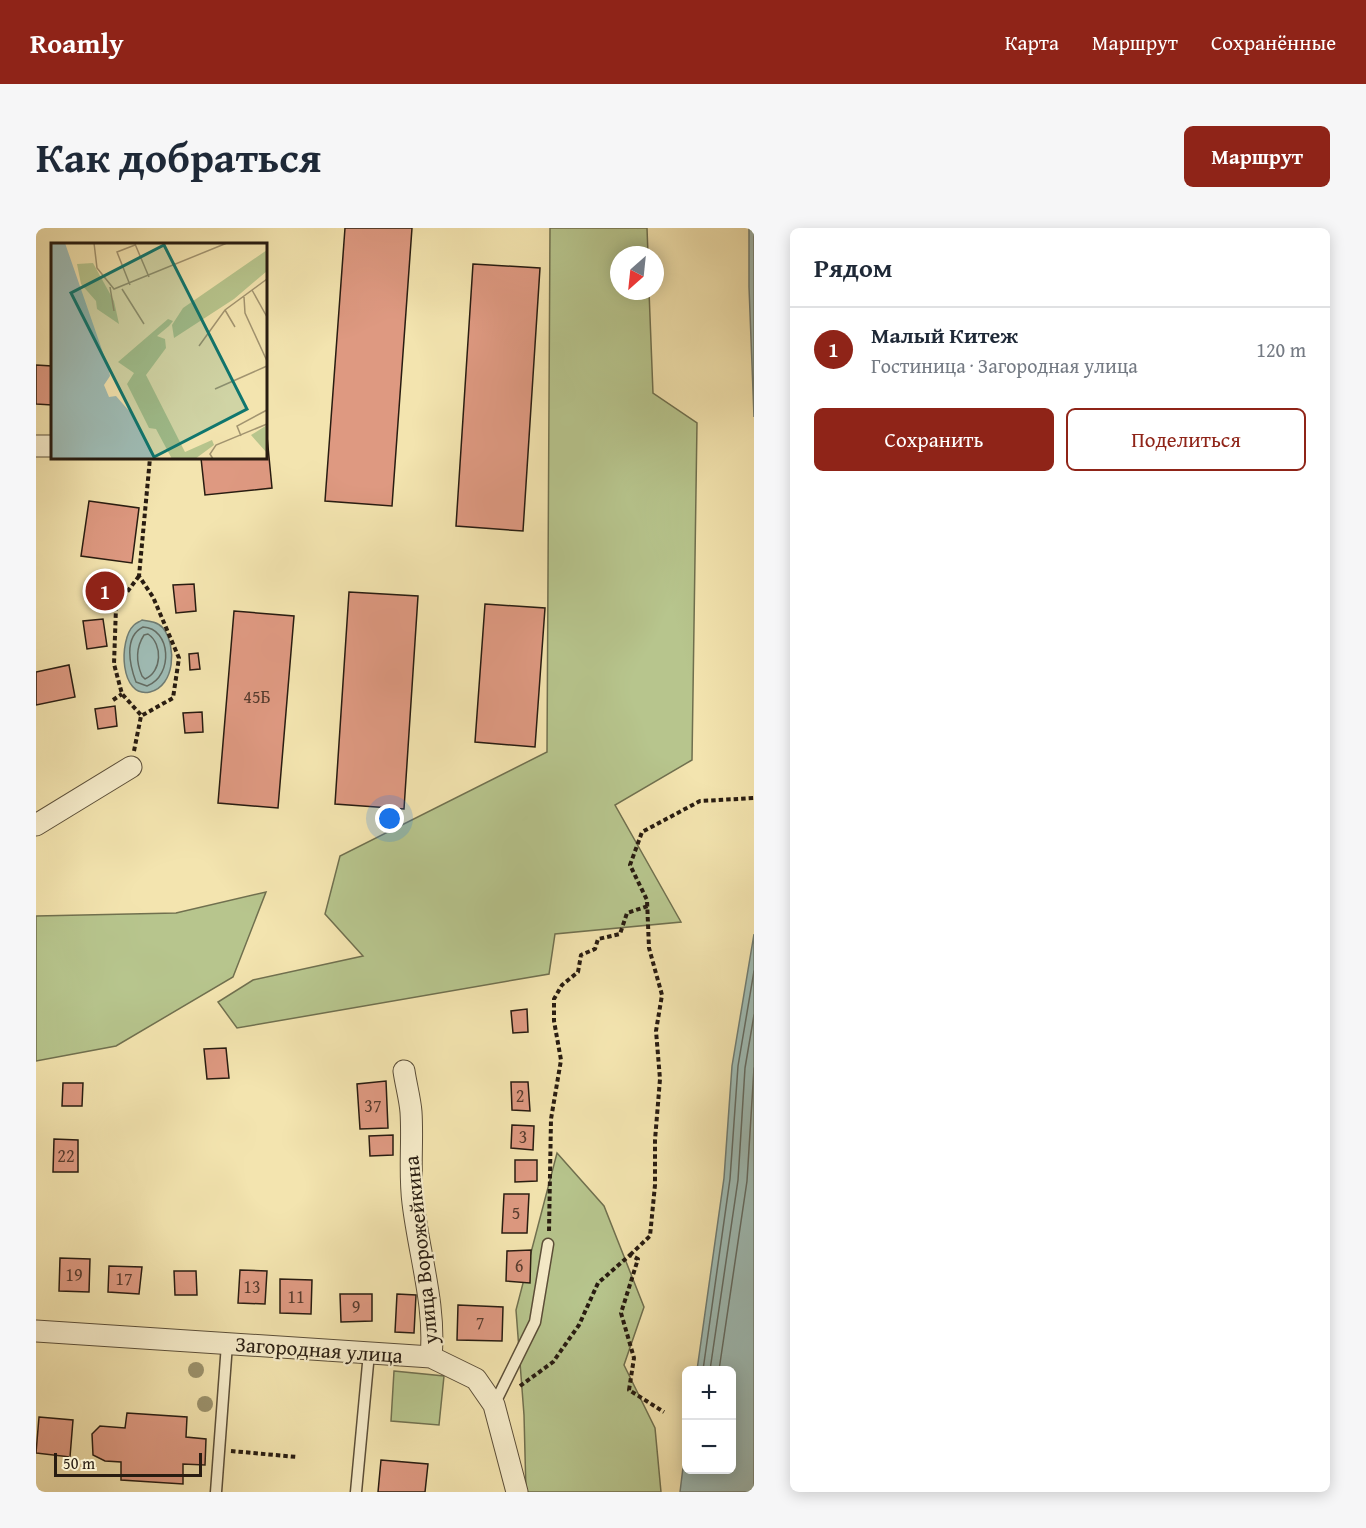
<!DOCTYPE html>
<html lang="ru">
<head>
<meta charset="utf-8">
<style>
  body { margin:0; font-family:"Gentium Book Plus",serif; background:#f6f6f7; color:#1f2937 }
  .controls { position:absolute; right:18px; bottom:18px; display:grid; overflow:hidden; border-radius:9px; box-shadow:0 3px 15px #0003 }
  .controls button { width:54px; height:54px; display:grid; place-items:center; padding:0; border:0; border-bottom:2px solid #e0e1e3; background:#fff; color:#1f2937; font:30px sans-serif }
  .compass { position:absolute; left:574px; top:18px; width:54px; height:54px; border-radius:50%; background:#fff; box-shadow:0 3px 15px #0003; rotate:207deg }
  .scale { position:absolute; left:18px; bottom:15px; width:148px; box-sizing:border-box; padding-left:6px; border:3px solid #281c11; border-top:0; font-size:16px; line-height:21px; white-space:nowrap; color:#281c11; -webkit-text-stroke:4px #f7edcb; paint-order:stroke }
  .you { position:absolute; left:354px; top:591px; width:21px; height:21px; margin:-15px; border:4px solid #fff; border-radius:50%; background:#1a73e8; box-shadow:0 0 0 9px #1a73e833 }
  .badge { display:grid; place-items:center; width:39px; height:39px; border-radius:50%; background:#8f2418; color:#fff; font-size:20px; font-weight:700 }
  .pin { position:absolute; translate:-50% -50%; border:3px solid #fff; box-shadow:0 2px 6px #0006 }
  .list { margin:0; padding:0; list-style:none }
  h2 { display:flex; justify-content:space-between; align-items:center; height:78px; margin:0; padding:0 24px; font-size:26px }
  h2 small { font-size:20px; font-weight:400; color:#747a83 }
  .list li { display:grid; grid-template-columns:39px 1fr auto; gap:18px; align-items:center; box-sizing:border-box; height:84px; padding:0 24px; border-top:2px solid #e0e1e3 }
  .list b { display:block; font-size:22px; white-space:nowrap }
  .list p { margin:0; font-size:20px; white-space:nowrap; color:#747a83 }
  .list em { font-size:20px; font-style:normal; color:#747a83 }
  .actions { display:flex; gap:12px; padding:18px 24px }
  .actions a { flex:1; padding:14px 0; border:2px solid #8f2418; border-radius:9px; text-align:center; font-size:21px; color:#8f2418 }
  .actions .main { background:#8f2418; color:#fff }
  .map { position:relative; flex:none; width:718px; height:1264px; overflow:hidden; border-radius:9px }
  header { display:flex; align-items:center; gap:36px; box-sizing:border-box; height:84px; padding:0 30px; background:#8f2418; color:#fff }
  header strong { font-size:28px }
  nav { display:flex; gap:33px; margin-inline-start:auto; font-size:21px }
  .intro { display:flex; align-items:center; justify-content:space-between; box-sizing:border-box; height:144px; padding:0 36px }
  h1 { margin:0; font-size:42px }
  .button { padding:15px 27px; border-radius:9px; background:#8f2418; color:#fff; font-size:21px; font-weight:700 }
  main { display:flex; gap:36px; padding:0 36px }
  aside { flex:1; background:#fff; border-radius:9px; box-shadow:0 3px 15px #0003 }
  .map>svg:first-child { display:block }
  .green { fill:#b7c58d; stroke:#70704f; stroke-width:1.5 }
  .water { fill:#9fbcb5; stroke:#6f7c73; stroke-width:1.5 }
  .lines { fill:none; stroke-linecap:round; stroke-linejoin:round }
  .shore { stroke:#646c63; stroke-width:1.5 }
  .building { fill:#de9981; stroke:#281c11; stroke-width:1.5 }
  .service-casing { stroke:#5b4e38; stroke-width:13 }
  .minor-casing { stroke:#5b4e38; stroke-width:23 }
  .path { stroke:#281c11; stroke-width:4; stroke-dasharray:4.5 3; stroke-linecap:butt }
  .service { stroke:#f7edcb; stroke-width:10 }
  .minor { stroke:#f7edcb; stroke-width:21 }
  .tree { fill:#9b926c }
  .labels { text-anchor:middle; stroke-width:4.5; stroke-linejoin:round; paint-order:stroke }
  .number-label { font-size:18px; fill:#563b2d }
  .street-label { font-size:21px; fill:#281c11; stroke:#f7edcb }
  .inset-road { fill:none; stroke:#a29470; stroke-width:1.5 }
  .view { fill:#0f766e; fill-opacity:0.15; stroke:#0f766e; stroke-width:3 }
  .inset-edge { fill:none; stroke:#281c11; stroke-width:3 }
</style>
</head>
<body>
<header>
<strong>Roamly</strong>
<nav><a>Карта</a><a>Маршрут</a><a>Сохранённые</a></nav>
</header>
<div class="intro"><h1>Как добраться</h1><a class="button">Маршрут</a></div>
<main>
<div class="map">
<svg width="718" height="1264" viewBox="0 0 718 1264">
  <rect width="100%" height="100%" fill="#f3e4af"/>
  <filter id="stains"><feTurbulence type="fractalNoise" baseFrequency=".00333" numOctaves="4"/><feColorMatrix values="0 0 0 0 .2 0 0 0 0 .09 0 0 0 0 .02 0 0 0 .5 -.17"/></filter>
  <radialGradient id="worn" r=".72"><stop offset=".6" stop-color="#630" stop-opacity="0"/><stop offset="1" stop-color="#630" stop-opacity=".3"/></radialGradient>
  <g class="green">
    <polygon points="514,0 611,0 612,27 583,27 583,63 613,63 617,165 661,195 656,532 579,577 645,694 519,706 513,746 201,800 182,774 217,752 327,728 289,686 304,628 511,524"/>
    <polygon points="230,664 197,749 80,818 0,833 0,688 140,685"/>
    <polygon points="521,925 568,978 608,1079 588,1137 619,1200 625,1264 490,1264 488,1187 480,1082"/>
    <polygon points="358,1143 408,1148 403,1197 355,1193"/>
  </g>
  <g class="water">
    <polygon points="713,0 718,0 718,189 713,59"/>
    <path d="M106,392C113,393 122,394 127,400C141,418 139,458 114,464C84,471 82,412 98,397C100,395 103,394 106,392Z"/>
    <polygon points="718,706 718,1264 644,1264 650,1215 650,1242 696,1242 696,1142 661,1142 688,950 696,838"/>
  </g>
  <g class="lines">
    <g class="shore">
      <path d="M107,399C135,400 138,448 111,458L100,454C94,438 87,409 107,399Z"/>
      <path d="M112,406C127,416 126,444 109,451L106,448C100,434 99,421 108,407Z"/>
      <polyline points="667,1142 694,951 702,838 718,743"/>
      <polyline points="674,1142 702,952 709,840 718,787"/>
      <polyline points="683,1142 711,953 718,840"/>
    </g>
  </g>
  <g class="building">
    <polygon points="309,0 376,0 356,278 289,273"/>
    <polygon points="437,36 504,40 487,303 420,298"/>
    <polygon points="0,137 16,138 16,177 0,176"/>
    <polygon points="230,198 236,260 169,267 165,230 230,230"/>
    <polygon points="53,273 103,280 96,335 45,328"/>
    <polygon points="158,356 160,383 140,385 137,357"/>
    <polygon points="313,364 382,368 368,581 299,576"/>
    <polygon points="449,376 509,380 499,519 439,514"/>
    <polygon points="198,383 258,388 242,580 182,575"/>
    <polygon points="67,391 71,418 51,421 47,393"/>
    <polygon points="162,425 164,441 154,442 153,426"/>
    <polygon points="33,437 39,469 0,477 0,444"/>
    <polygon points="79,478 81,498 62,501 59,481"/>
    <polygon points="166,484 167,504 149,505 147,485"/>
    <polygon points="491,781 492,804 477,805 475,783"/>
    <polygon points="190,820 193,850 171,851 168,821"/>
    <polygon points="350,853 352,900 324,901 321,856"/>
    <polygon points="475,854 492,854 494,883 476,882"/>
    <polygon points="27,855 47,855 46,878 26,878"/>
    <polygon points="476,897 498,898 497,922 475,920"/>
    <polygon points="357,907 357,927 334,928 333,908"/>
    <polygon points="18,911 42,912 42,944 17,944"/>
    <polygon points="479,932 501,932 501,953 479,954"/>
    <polygon points="468,966 493,966 491,1005 466,1005"/>
    <polygon points="495,1022 494,1055 470,1053 471,1023"/>
    <polygon points="24,1030 54,1031 53,1064 23,1063"/>
    <polygon points="73,1038 106,1039 103,1066 72,1064"/>
    <polygon points="204,1042 231,1043 229,1076 202,1075"/>
    <polygon points="138,1043 160,1043 161,1067 139,1067"/>
    <polygon points="244,1051 276,1052 275,1086 244,1085"/>
    <polygon points="304,1066 336,1066 336,1093 305,1094"/>
    <polygon points="361,1066 380,1067 378,1105 359,1104"/>
    <polygon points="422,1077 467,1079 466,1113 421,1112"/>
    <polygon points="91,1185 151,1189 150,1209 170,1211 169,1237 147,1236 147,1256 85,1252 85,1234 69,1233 57,1227 56,1206 64,1198 89,1200"/>
    <polygon points="3,1189 37,1192 34,1229 0,1225"/>
    <polygon points="345,1232 392,1236 389,1264 342,1264"/>
  </g>
  <g class="lines">
    <g class="service-casing">
      <g id="service">
        <polyline points="458,1177 499,1094 512,1016"/>
        <polyline points="180,1264 191,1116"/>
        <polyline points="320,1264 333,1125"/>
      </g>
    </g>
    <g class="minor-casing">
      <g id="minor">
        <polyline points="0,218 16,218"/>
        <polyline points="0,597 95,539"/>
        <path d="M368,843C370,857 374,871 375,884C377,915 373,944 377,975C383,1026 400,1078 395,1129"/>
        <polyline points="0,1103 395,1129 440,1151 458,1177 481,1264"/>
      </g>
    </g>
    <g class="path">
      <polyline points="103,348 80,379 78,436 86,466 105,487"/>
      <polyline points="77,472 86,466"/>
      <polyline points="98,523 105,488 137,470 143,430 117,369 103,348 114,230"/>
      <polyline points="513,1003 515,891 525,832 518,793 518,771 526,757 542,744 545,727 559,721 562,711 584,706 591,685 612,678"/>
      <polyline points="594,1027 614,1008 619,957 619,912 624,851 620,803 626,767 613,720 611,672 594,637 606,604 664,573 718,570"/>
      <polyline points="484,1158 517,1134 543,1097 562,1055 594,1027 602,1031 585,1085 598,1130 593,1162 628,1184"/>
      <polyline points="195,1223 261,1229"/>
    </g>
    <use href="#service" class="service"/>
    <use href="#minor" class="minor"/>
  </g>
  <g class="tree">
    <circle cx="160" cy="1142" r="8"/>
    <circle cx="169" cy="1176" r="8"/>
  </g>
  <g class="labels">
    <g class="number-label">
      <text x="221" y="475">45Б</text>
      <text x="484" y="874">2</text>
      <text x="337" y="884">37</text>
      <text x="487" y="915">3</text>
      <text x="30" y="934">22</text>
      <text x="480" y="991">5</text>
      <text x="483" y="1044">6</text>
      <text x="38" y="1053">19</text>
      <text x="88" y="1057">17</text>
      <text x="216" y="1065">13</text>
      <text x="260" y="1075">11</text>
      <text x="320" y="1085">9</text>
      <text x="444" y="1101">7</text>
    </g>
    <g class="street-label">
      <text transform="translate(385 1022) rotate(-96)" y="7">улица Ворожейкина</text>
      <text transform="translate(283 1122) rotate(4)" y="7">Загородная улица</text>
    </g>
  </g>
  <g transform="translate(15 15)">
    <rect width="216" height="216" fill="#f3e4af"/>
    <path d="M216,7V28L183,56L123,95L121,82L132,65ZM42,20L63,58L68,81L46,66L45,58L30,41L26,21ZM117,76L122,78L118,83L106,93L114,96L115,105L95,132L134,209L161,197L163,202L144,216H121L105,186L98,185L76,141L83,130L67,119ZM216,182V210L200,192Z" fill="#b7c58d"/>
    <path d="M0,0H14L58,127L59,133L53,142L58,154L65,153L79,169L105,216H0Z" fill="#9fbcb5"/>
    <path class="inset-road" d="M43,0L46,25L63,46L176,0M84,1L98,34M79,42L66,9L84,2M59,44L63,68M71,46L93,81M201,47L216,74M193,54L194,70L216,118M174,67L184,84M148,103L174,67L216,36M164,146L216,123M190,193L186,183L216,167M162,216L159,211L165,202L216,181"/>
    <path class="view" d="M113,2L196,166L103,214L20,50Z"/>
    <rect width="216" height="216" class="inset-edge"/>
  </g>
  <rect width="100%" height="100%" filter="url(#stains)"/>
  <rect width="100%" height="100%" fill="url(#worn)"/>
</svg>
<div class="controls">
<button>+</button>
<button>−</button>
</div>
<svg class="compass" viewBox="-18 -18 36 36"><path d="M0-13l5 13h-10z" fill="#e53935"/><path d="M0 13l5-13h-10z" fill="#747a83"/></svg>
<div class="scale">50 m</div>
<div class="you"></div>
<div class="pin badge" style="left:69px;top:363px">1</div>
</div>
<aside>
<h2>Рядом<small></small></h2>
<ul class="list">
<li><span class="badge">1</span><div><b>Малый Китеж</b><p>Гостиница · Загородная улица</p></div><em>120 m</em></li>
</ul>
<div class="actions"><a class="main">Сохранить</a><a>Поделиться</a></div>
</aside>
</main>
</body>
</html>
